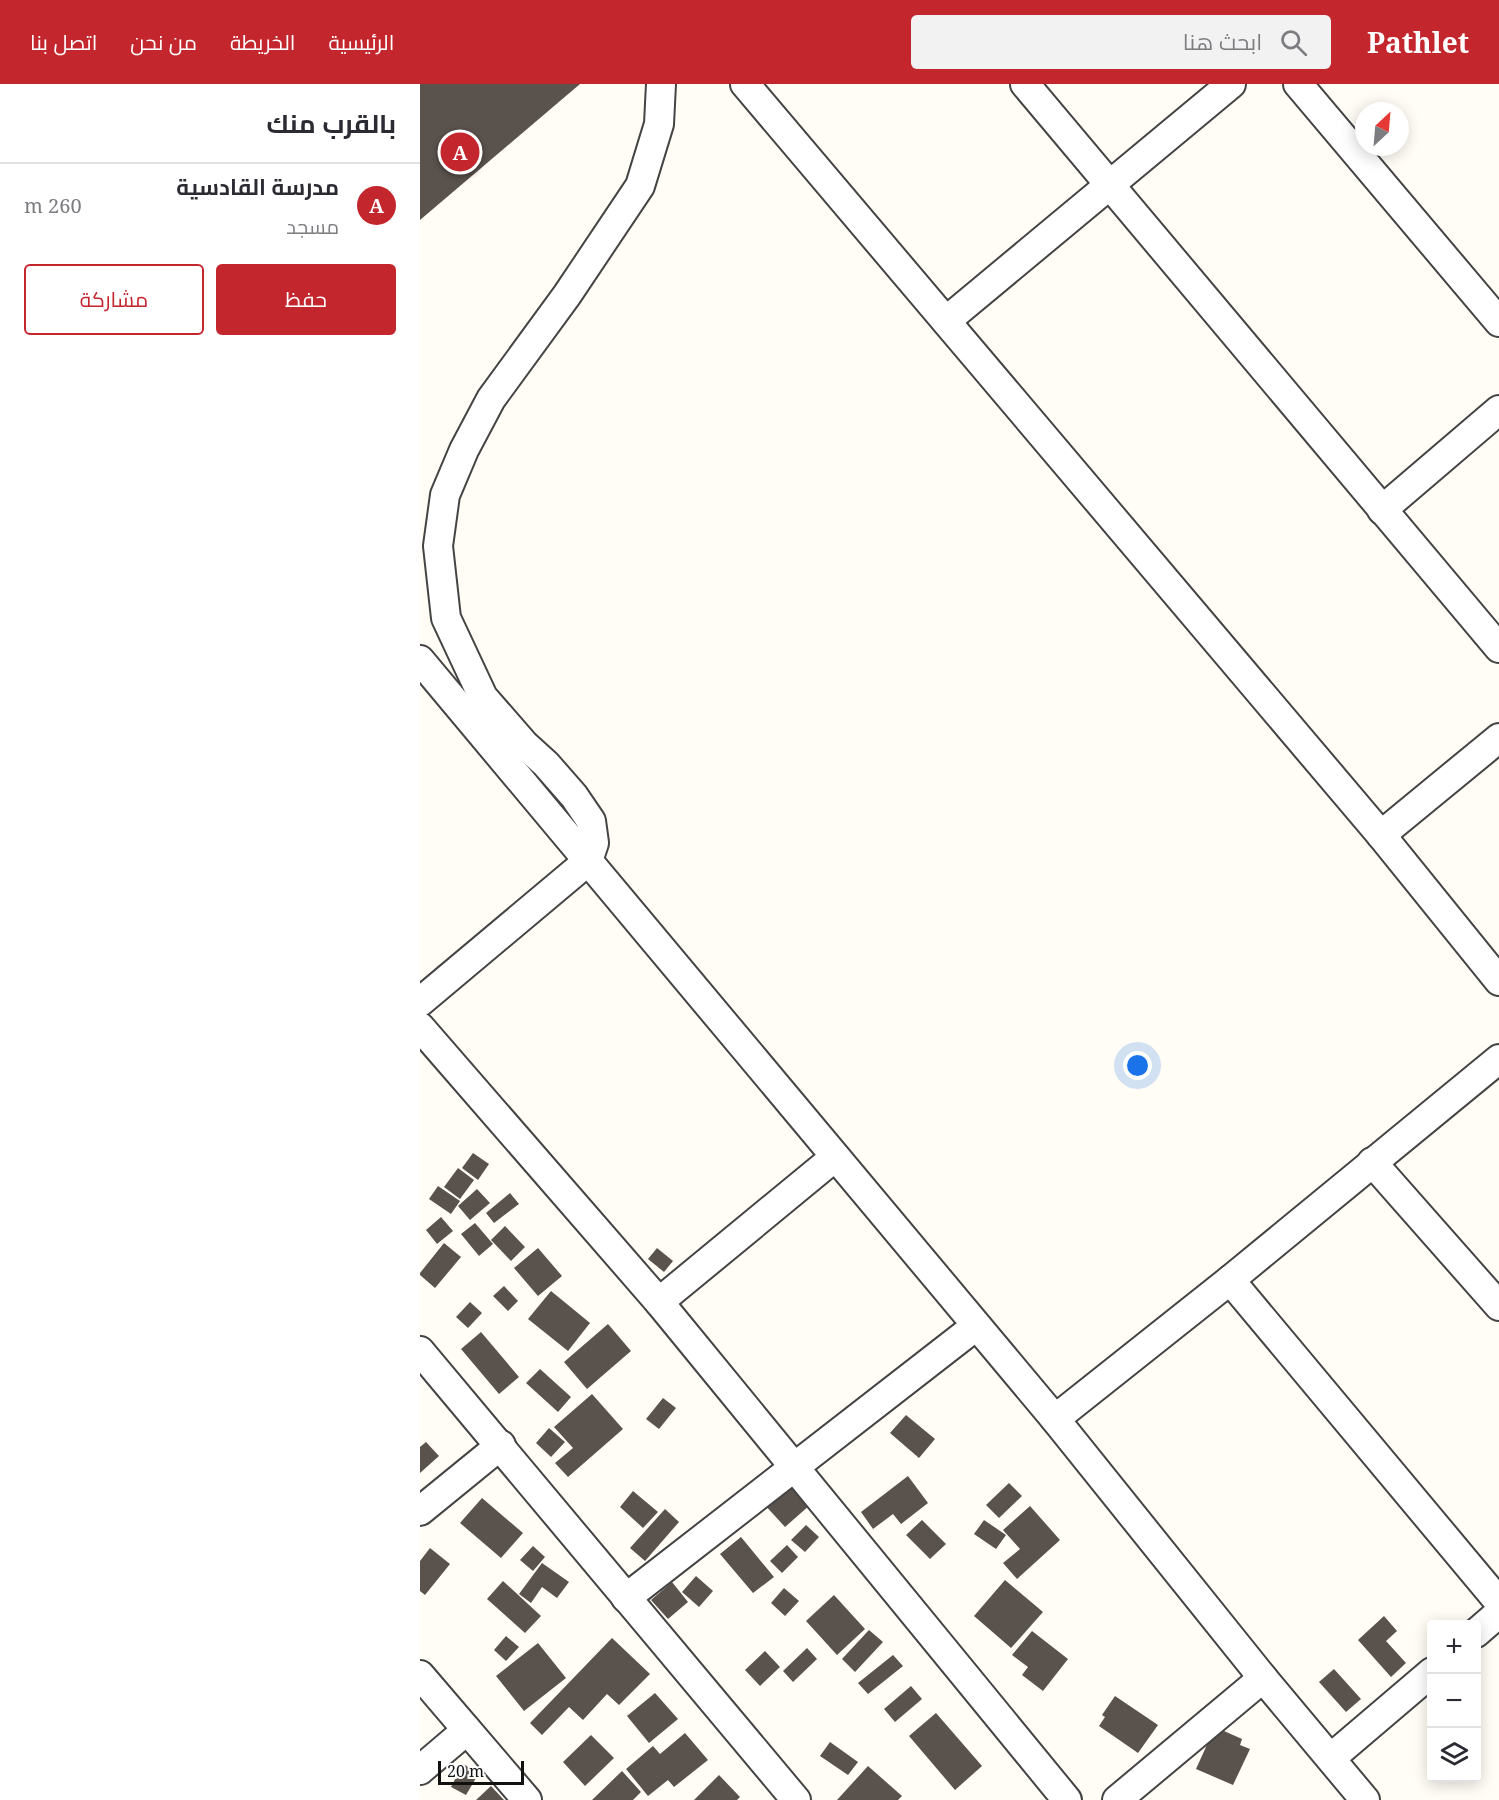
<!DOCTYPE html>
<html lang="ar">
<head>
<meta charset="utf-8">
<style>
  body { margin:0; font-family:"Noto Serif",Cairo,serif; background:#f2f2f3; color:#2b2b33; direction:rtl }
  .controls { position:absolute; right:18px; bottom:18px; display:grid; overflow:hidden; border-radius:6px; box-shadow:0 3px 15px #0003 }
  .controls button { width:54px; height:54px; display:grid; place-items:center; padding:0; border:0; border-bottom:2px solid #e1e1e2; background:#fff; color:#2b2b33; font:30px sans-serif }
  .compass { position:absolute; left:935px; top:18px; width:54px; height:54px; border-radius:50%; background:#fff; box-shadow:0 3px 15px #0003; rotate:26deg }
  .scale { position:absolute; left:18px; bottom:15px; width:86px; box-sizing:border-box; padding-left:6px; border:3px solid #111; border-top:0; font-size:16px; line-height:21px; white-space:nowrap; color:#111; -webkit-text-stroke:4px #fff; paint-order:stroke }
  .you { position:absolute; left:718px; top:982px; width:21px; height:21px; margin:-15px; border:4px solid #fff; border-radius:50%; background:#1a73e8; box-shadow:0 0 0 9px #1a73e833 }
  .badge { display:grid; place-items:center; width:39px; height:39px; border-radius:50%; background:#c4262e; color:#fff; font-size:20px; font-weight:700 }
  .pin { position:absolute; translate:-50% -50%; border:3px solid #fff; box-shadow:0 2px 6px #0006 }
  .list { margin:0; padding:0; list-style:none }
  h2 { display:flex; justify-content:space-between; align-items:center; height:78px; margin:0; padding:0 24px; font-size:26px }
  h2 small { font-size:20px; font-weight:400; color:#7c7c81 }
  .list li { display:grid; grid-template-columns:39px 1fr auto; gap:18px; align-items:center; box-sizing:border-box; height:84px; padding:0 24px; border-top:2px solid #e1e1e2 }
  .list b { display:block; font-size:22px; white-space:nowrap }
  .list p { margin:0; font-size:20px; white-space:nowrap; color:#7c7c81 }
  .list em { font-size:20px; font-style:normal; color:#7c7c81 }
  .actions { display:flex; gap:12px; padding:18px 24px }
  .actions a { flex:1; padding:14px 0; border:2px solid #c4262e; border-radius:6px; text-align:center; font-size:21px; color:#c4262e }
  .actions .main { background:#c4262e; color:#fff }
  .icon { flex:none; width:33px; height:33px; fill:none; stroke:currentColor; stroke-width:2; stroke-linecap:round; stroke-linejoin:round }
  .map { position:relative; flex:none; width:1079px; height:1716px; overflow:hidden; direction:ltr }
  header { display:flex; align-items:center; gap:36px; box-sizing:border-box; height:84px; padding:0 30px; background:#c4262e; color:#fff }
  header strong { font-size:28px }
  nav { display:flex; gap:33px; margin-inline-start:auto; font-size:21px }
  .search { width:420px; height:54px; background:#f2f2f3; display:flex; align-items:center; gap:15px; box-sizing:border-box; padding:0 21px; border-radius:6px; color:#7c7c81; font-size:22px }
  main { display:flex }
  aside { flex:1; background:#fff }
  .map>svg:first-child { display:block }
  .building { fill:#5a524d }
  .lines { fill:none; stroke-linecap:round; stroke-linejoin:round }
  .minor-casing { stroke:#444; stroke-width:32 }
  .minor { stroke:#fff; stroke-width:28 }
</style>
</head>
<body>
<header>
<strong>Pathlet</strong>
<div class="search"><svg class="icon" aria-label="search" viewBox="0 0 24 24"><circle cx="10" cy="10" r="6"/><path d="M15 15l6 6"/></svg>ابحث هنا</div>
<nav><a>الرئيسية</a><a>الخريطة</a><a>من نحن</a><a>اتصل بنا</a></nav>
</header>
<main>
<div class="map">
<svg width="1079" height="1716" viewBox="0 0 1079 1716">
  <rect width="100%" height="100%" fill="#fffdf5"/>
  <g class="building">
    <polygon points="0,0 160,0 0,136"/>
    <polygon points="53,1069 69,1080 58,1096 42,1084"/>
    <polygon points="38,1084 54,1096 40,1115 24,1103"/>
    <polygon points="18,1102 40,1117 31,1130 9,1115"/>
    <polygon points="57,1105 70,1119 50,1136 38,1122"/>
    <polygon points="90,1109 99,1120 74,1139 66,1129"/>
    <polygon points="21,1133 33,1147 17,1160 6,1146"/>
    <polygon points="55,1139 73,1160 59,1172 41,1150"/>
    <polygon points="85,1142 105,1163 91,1177 71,1156"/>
    <polygon points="24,1159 41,1173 15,1204 0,1191 0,1189"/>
    <polygon points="118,1164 142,1192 118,1212 94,1184"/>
    <polygon points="237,1164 253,1177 244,1188 228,1175"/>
    <polygon points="84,1202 98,1217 88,1227 73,1212"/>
    <polygon points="131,1207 170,1239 148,1267 108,1235"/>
    <polygon points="50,1218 62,1229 48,1244 36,1233"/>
    <polygon points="188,1240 211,1267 167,1305 144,1278"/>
    <polygon points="61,1248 99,1293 79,1310 41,1265"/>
    <polygon points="120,1285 151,1313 138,1328 106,1299"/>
    <polygon points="172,1310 203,1345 148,1393 135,1379 153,1364 134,1343"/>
    <polygon points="243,1314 256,1324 239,1345 226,1335"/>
    <polygon points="486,1331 515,1355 499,1374 470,1349"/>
    <polygon points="129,1344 145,1358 131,1373 116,1359"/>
    <polygon points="6,1358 19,1372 0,1389 0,1363"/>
    <polygon points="488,1392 508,1419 481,1440 473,1430 453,1445 441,1428"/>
    <polygon points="369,1398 390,1421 365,1443 344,1420"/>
    <polygon points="589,1399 602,1412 579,1434 566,1421"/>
    <polygon points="213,1407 238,1428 223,1444 200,1423"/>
    <polygon points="62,1414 103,1449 81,1474 40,1439"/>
    <polygon points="610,1422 640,1456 597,1495 583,1479 600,1465 583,1446"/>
    <polygon points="245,1425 259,1438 225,1477 210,1464"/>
    <polygon points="502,1436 526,1460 510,1475 486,1451"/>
    <polygon points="564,1436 586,1451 576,1465 554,1450"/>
    <polygon points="386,1441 399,1453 385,1468 371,1456"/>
    <polygon points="321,1453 354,1493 333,1509 300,1470"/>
    <polygon points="367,1461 378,1473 362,1489 350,1477"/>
    <polygon points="113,1462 125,1473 113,1487 100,1476"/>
    <polygon points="10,1464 30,1480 5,1511 0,1507 0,1477"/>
    <polygon points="122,1479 149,1498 137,1514 122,1503 111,1519 99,1510"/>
    <polygon points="276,1492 293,1507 279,1523 262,1508"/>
    <polygon points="585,1496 623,1528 591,1564 554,1532"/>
    <polygon points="83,1497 121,1532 105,1549 67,1515"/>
    <polygon points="252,1498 268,1518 248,1535 231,1516"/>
    <polygon points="364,1504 379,1517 365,1532 351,1519"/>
    <polygon points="414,1511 445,1545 417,1571 386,1537"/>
    <polygon points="964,1532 977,1547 966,1557 986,1579 971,1593 938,1556"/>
    <polygon points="449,1546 463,1558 435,1588 422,1575"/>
    <polygon points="612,1547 648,1575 623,1607 602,1591 608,1583 592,1571"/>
    <polygon points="86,1552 99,1563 86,1577 74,1566"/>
    <polygon points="192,1554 230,1590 199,1621 187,1610 163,1636 149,1623 122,1651 110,1639"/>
    <polygon points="118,1559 146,1594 104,1627 76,1592"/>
    <polygon points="387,1564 397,1575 373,1598 363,1587"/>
    <polygon points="345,1567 360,1583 340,1602 325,1586"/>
    <polygon points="473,1571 483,1582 448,1610 438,1599"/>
    <polygon points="914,1585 941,1615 926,1628 899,1598"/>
    <polygon points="491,1602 502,1615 475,1638 464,1625"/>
    <polygon points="235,1609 258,1635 229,1659 207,1632"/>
    <polygon points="695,1612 738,1641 718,1669 679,1642 685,1633 682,1631"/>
    <polygon points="516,1629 562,1682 535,1706 489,1652"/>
    <polygon points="795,1643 822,1655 820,1661 830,1665 813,1701 776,1685"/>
    <polygon points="265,1649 288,1676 254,1703 248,1696 228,1712 206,1685 233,1662 240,1670"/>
    <polygon points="171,1651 194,1674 165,1702 143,1678"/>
    <polygon points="410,1658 438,1678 428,1691 400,1672"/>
    <polygon points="43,1680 59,1689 46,1711 31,1703"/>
    <polygon points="448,1682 482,1712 478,1716 417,1716"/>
    <polygon points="202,1687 221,1708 213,1716 172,1716"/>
    <polygon points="299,1691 320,1713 317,1716 274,1716"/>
    <polygon points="71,1702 84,1716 56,1716"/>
  </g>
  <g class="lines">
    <g class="minor-casing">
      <g id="minor">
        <polyline points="325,0 961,751 1079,897"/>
        <polyline points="605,0 1079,564"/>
        <polyline points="878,0 1079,238"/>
        <polyline points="526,237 811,0"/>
        <polyline points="962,426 1079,326"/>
        <polyline points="0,576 635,1335 843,1594 945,1716"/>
        <polyline points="961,751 1079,654"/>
        <polyline points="0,918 168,777 174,759 171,737 154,712 126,680 104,660 63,613 26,534 18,462 25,411 44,366 71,315 147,211 220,102 239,40 241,0"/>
        <polyline points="0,943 239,1218 647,1716"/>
        <polyline points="952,1078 1079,1222"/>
        <polyline points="810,1196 1079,1518"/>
        <polyline points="239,1218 415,1073"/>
        <polyline points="0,1267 376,1716"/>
        <polyline points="635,1335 810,1196 1079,975"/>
        <polyline points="0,1427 81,1361"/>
        <polyline points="206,1514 556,1242"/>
        <polyline points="1056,1549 1079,1529"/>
        <polyline points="0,1591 107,1716"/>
        <polyline points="911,1674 1012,1588"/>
        <polyline points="0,1686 47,1646"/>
        <polyline points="697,1716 843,1594"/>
      </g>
    </g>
    <use href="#minor" class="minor"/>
  </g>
</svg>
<div class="controls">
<button>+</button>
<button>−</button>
<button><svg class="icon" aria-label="layers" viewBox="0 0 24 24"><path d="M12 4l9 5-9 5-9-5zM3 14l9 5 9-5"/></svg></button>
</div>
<svg class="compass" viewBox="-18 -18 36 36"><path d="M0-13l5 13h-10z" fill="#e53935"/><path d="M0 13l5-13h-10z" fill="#7c7c81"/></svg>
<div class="scale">20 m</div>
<div class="you"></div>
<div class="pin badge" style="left:40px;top:68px">A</div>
</div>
<aside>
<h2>بالقرب منك<small></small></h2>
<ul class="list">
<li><span class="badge">A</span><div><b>مدرسة القادسية</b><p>مسجد</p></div><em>260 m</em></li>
</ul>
<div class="actions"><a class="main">حفظ</a><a>مشاركة</a></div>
</aside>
</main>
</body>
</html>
